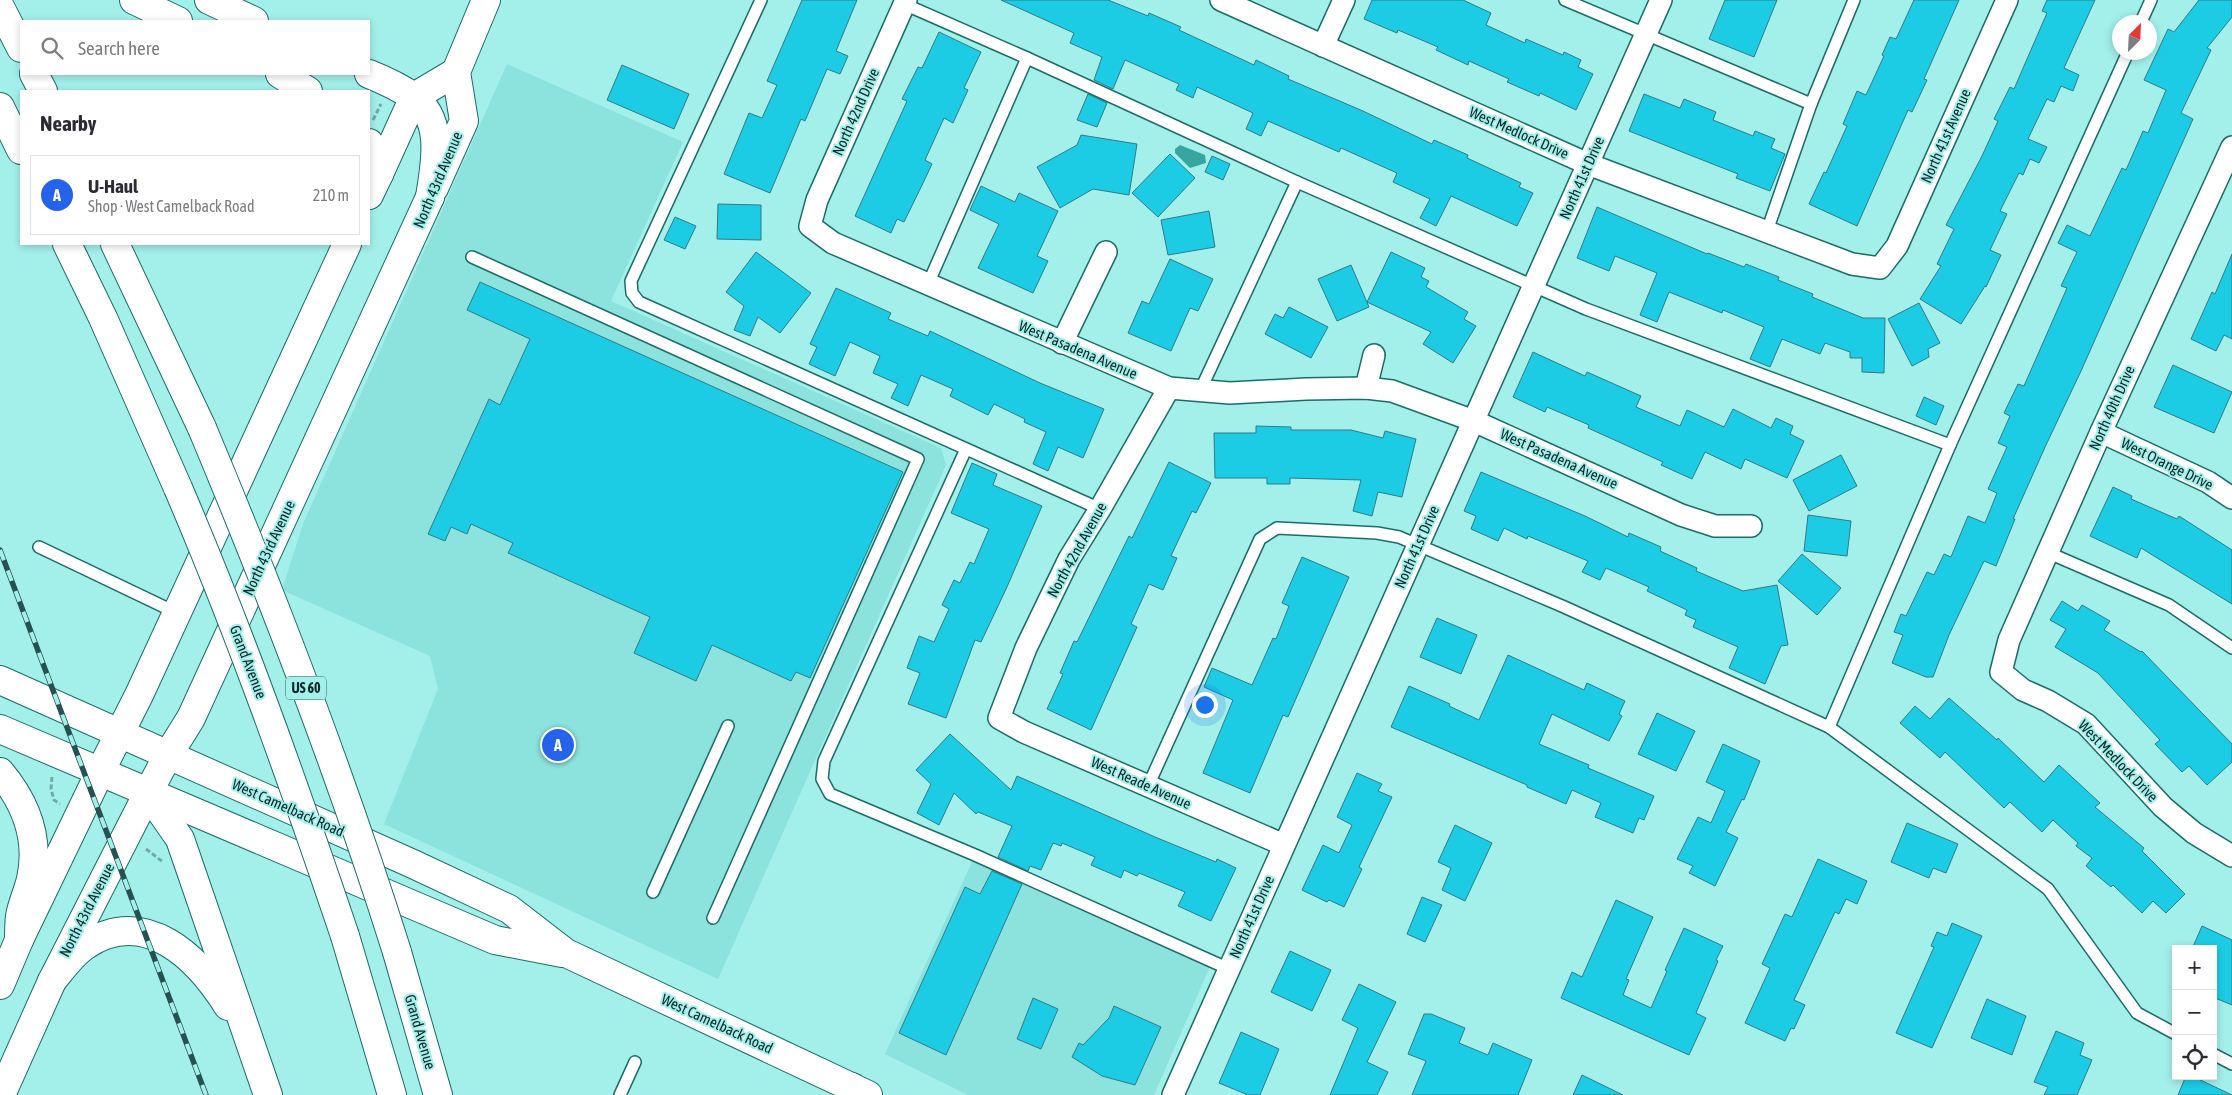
<!DOCTYPE html>
<html lang="en">
<head>
<meta charset="utf-8">
<style>
  body { margin:0; font-family:"Asap Condensed",sans-serif; background:#f7f7f7; color:#2b2b33 }
  .controls { position:absolute; right:15px; bottom:15px; display:grid; overflow:hidden; border-radius:0px; box-shadow:0 2px 8px #0003 }
  .controls button { width:45px; height:45px; display:grid; place-items:center; padding:0; border:0; border-bottom:1px solid #e1e1e2; background:#fff; color:#2b2b33; font:25px sans-serif }
  .compass { position:absolute; left:2112px; top:15px; width:45px; height:45px; border-radius:50%; background:#fff; box-shadow:0 2px 8px #0003; rotate:24deg }
  .you { position:absolute; left:1204px; top:704px; width:18px; height:18px; margin:-12px; border:4px solid #fff; border-radius:50%; background:#1a73e8; box-shadow:0 0 0 8px #1a73e833 }
  .badge { display:grid; place-items:center; width:32px; height:32px; border-radius:50%; background:#2563eb; color:#fff; font-size:16px; font-weight:700 }
  .pin { position:absolute; translate:-50% -50%; border:2px solid #fff; box-shadow:0 1px 5px #0006 }
  .list { margin:0; padding:0; list-style:none }
  h2 { display:flex; justify-content:space-between; align-items:center; height:65px; margin:0; padding:0 20px; font-size:21px }
  h2 small { font-size:16px; font-weight:400; color:#7c7c81 }
  .list li { display:grid; grid-template-columns:32px 1fr auto; gap:15px; align-items:center; box-sizing:border-box; height:80px; margin:0 10px 10px; padding:0 10px; border:1px solid #e1e1e2; border-radius:0px }
  .list b { display:block; font-size:19px; white-space:nowrap }
  .list p { margin:0; font-size:16px; white-space:nowrap; color:#7c7c81 }
  .list em { font-size:16px; font-style:normal; color:#7c7c81 }
  .icon { flex:none; width:28px; height:28px; fill:none; stroke:currentColor; stroke-width:2; stroke-linecap:round; stroke-linejoin:round }
  .map { position:relative; flex:none; width:2232px; height:1095px; overflow:hidden }
  .search { position:absolute; background:#fff; box-shadow:0 2px 8px #0003; left:20px; top:20px; width:350px; height:55px; display:flex; align-items:center; gap:12px; box-sizing:border-box; padding:0 18px; border-radius:0px; color:#7c7c81; font-size:19px }
  .panel { position:absolute; background:#fff; box-shadow:0 2px 8px #0003; left:20px; top:90px; width:350px; height:155px; border-radius:0px }
  .map>svg:first-child { display:block }
  .built { fill:#8ce2dd }
  .water { fill:#37a6a1 }
  .building { fill:#1ccce5; stroke:#307b87 }
  .lines { fill:none; stroke-linecap:round; stroke-linejoin:round }
  .service-casing { stroke:#1b6c69; stroke-width:14 }
  .minor-casing { stroke:#1b6c69; stroke-width:24 }
  .secondary-casing { stroke:#1b6c69; stroke-width:30 }
  .primary-casing { stroke:#1b6c69; stroke-width:30 }
  .trunk-casing { stroke:#1b6c69; stroke-width:30 }
  .path { stroke:#6eaba7; stroke-width:3; stroke-dasharray:5 2.5; stroke-linecap:butt }
  .service { stroke:#fff; stroke-width:11 }
  .minor { stroke:#fff; stroke-width:21 }
  .secondary { stroke:#fff; stroke-width:28 }
  .primary { stroke:#fff; stroke-width:28 }
  .trunk { stroke:#fff; stroke-width:28 }
  .rail-casing { stroke:#275150; stroke-width:5.5 }
  .rail { stroke:#a3efea; stroke-width:4; stroke-dasharray:11; stroke-linecap:butt }
  .trunk-bridge-casing { stroke:#1b6c69; stroke-width:30; stroke-linecap:butt }
  .trunk-bridge { stroke:#fff; stroke-width:28 }
  .labels { text-anchor:middle; stroke-width:4; stroke-linejoin:round; paint-order:stroke }
  .shield { fill:#a3efea; stroke:#366462; stroke-width:1 }
  .shield-label { font-size:14px; font-weight:bold; fill:#072827 }
  .street-label { font-size:15px; fill:#072827; stroke:#a3efea }
</style>
</head>
<body>
<div class="map">
<svg width="2232" height="1095" viewBox="0 0 2232 1095">
  <rect width="100%" height="100%" fill="#a3efea"/>
  <g class="built">
    <polygon points="507,64 683,142 611,301 941,448 946,465 718,979 384,824 438,689 430,656 282,590 303,524"/>
    <polygon points="975,855 1212,962 1154,1095 968,1095 885,1054"/>
  </g>
  <polygon class="water" points="1180,145 1205,155 1206,163 1190,168 1175,153 1175,149"/>
  <g class="building">
    <polygon points="802,0 857,0 836,51 848,56 840,74 827,69 805,121 801,119 770,193 724,174 749,113 762,118 777,85 767,81"/>
    <polygon points="1001,0 1108,0 1148,16 1149,13 1181,27 1179,30 1254,65 1256,60 1289,76 1288,79 1363,111 1432,144 1434,140 1468,155 1467,158 1521,183 1519,187 1533,193 1517,226 1451,196 1436,226 1420,218 1430,199 1393,182 1397,173 1341,148 1339,152 1268,121 1261,136 1246,129 1253,113 1197,87 1193,98 1176,90 1179,84 1125,60 1113,89 1094,80 1102,57 1070,43 1074,33"/>
    <polygon points="1372,0 1463,0 1491,13 1486,25 1525,43 1526,39 1563,55 1564,52 1581,60 1578,67 1593,74 1576,110 1540,93 1539,96 1507,82 1509,79 1469,61 1468,65 1436,50 1438,47 1398,30 1397,33 1364,19"/>
    <polygon points="1725,0 1777,0 1754,57 1709,39"/>
    <polygon points="1914,0 1959,0 1924,79 1927,80 1912,112 1908,110 1857,226 1809,204 1824,172 1826,173 1847,126 1843,124 1857,91 1866,95 1884,56 1882,55 1890,37 1896,39"/>
    <polygon points="2047,0 2095,0 2064,68 2079,75 2073,91 2061,86 2054,102 2047,99 2028,139 2047,147 2039,163 2030,159 2023,175 2019,173 2000,211 2007,214 1990,250 2001,255 1986,287 1985,286 1961,324 1920,299 1941,266 1937,264 1954,229 1946,225 1982,156 1998,121 1994,119 2010,87 2014,89 2047,13 2042,11"/>
    <polygon points="2199,0 2232,0 2232,17 2207,48 2211,50 2181,113 2193,119 2081,371 2046,445 2013,519 2015,519 1996,566 1984,561 1949,635 1933,677 1926,677 1892,663 1903,635 1894,632 1901,614 1906,616 1927,572 1934,575 1944,554 1951,557 1968,516 1985,523 1997,493 1988,489 2007,447 1998,443 2010,416 2004,413 2018,384 2024,386 2067,288 2061,286 2077,252 2058,243 2067,225 2090,236 2122,168 2126,170 2143,131 2148,133 2166,90 2144,80 2168,29 2174,32"/>
    <polygon points="939,32 981,52 964,88 968,90 953,123 944,118 925,160 932,164 924,181 904,222 897,219 891,233 855,216 907,101 902,99 918,67 922,68"/>
    <polygon points="622,65 689,94 674,129 607,100"/>
    <polygon points="1088,94 1107,103 1097,127 1077,120"/>
    <polygon points="1644,94 1680,108 1684,99 1716,112 1713,120 1753,136 1755,131 1775,139 1771,148 1785,154 1770,191 1736,178 1738,174 1629,131"/>
    <polygon points="1081,135 1137,144 1129,195 1093,189 1060,208 1037,167 1077,145"/>
    <polygon points="1170,154 1195,178 1158,217 1132,193"/>
    <polygon points="1212,156 1230,164 1223,180 1205,172"/>
    <polygon points="981,186 1015,202 1019,193 1058,211 1037,256 1048,261 1033,293 978,268 999,224 970,210"/>
    <polygon points="718,204 761,205 761,240 717,239"/>
    <polygon points="1597,207 1707,254 1708,253 1744,267 1746,264 1779,277 1778,280 1813,294 1812,297 1863,318 1885,318 1884,373 1862,372 1862,358 1850,358 1850,352 1825,343 1820,354 1782,339 1770,367 1750,359 1764,327 1723,310 1722,313 1669,292 1657,322 1640,315 1657,273 1615,256 1609,271 1577,258"/>
    <polygon points="1209,211 1215,247 1168,255 1161,220"/>
    <polygon points="675,217 696,226 685,249 664,240"/>
    <polygon points="756,252 811,293 780,333 758,317 750,336 734,330 744,306 726,292"/>
    <polygon points="1391,252 1425,268 1421,277 1429,281 1426,287 1468,312 1464,319 1476,326 1453,363 1423,344 1431,332 1367,302"/>
    <polygon points="2232,254 2232,339 2224,335 2216,351 2191,339 2212,292 2215,294"/>
    <polygon points="1170,259 1213,279 1198,311 1190,308 1171,351 1128,333 1142,301 1149,304"/>
    <polygon points="1351,265 1369,307 1337,321 1318,279"/>
    <polygon points="480,282 903,472 810,678 796,672 791,681 712,645 696,681 634,653 650,617 508,553 513,543 471,524 467,534 451,527 445,541 428,534 489,399 500,405 530,339 467,310"/>
    <polygon points="836,288 891,313 888,319 928,336 930,331 1040,383 1104,409 1083,458 1058,447 1048,471 1033,464 1046,432 1024,422 1025,419 994,404 988,415 950,396 953,389 921,375 908,406 891,398 898,384 873,373 880,356 850,342 835,376 809,364 817,347 810,344"/>
    <polygon points="1919,303 1940,343 1928,349 1929,357 1912,366 1888,319"/>
    <polygon points="1289,307 1328,327 1311,358 1265,334 1275,314 1283,318"/>
    <polygon points="1533,352 1585,376 1587,372 1641,396 1636,407 1680,426 1687,410 1724,427 1733,409 1771,428 1776,418 1793,426 1790,434 1804,441 1787,478 1745,459 1741,469 1705,452 1692,479 1661,465 1663,462 1588,428 1589,425 1547,407 1545,412 1513,397"/>
    <polygon points="2173,365 2232,392 2214,433 2154,407"/>
    <polygon points="1924,397 1944,406 1936,425 1916,416"/>
    <polygon points="1256,426 1291,427 1291,430 1351,430 1383,438 1385,431 1416,439 1402,497 1378,492 1372,516 1353,511 1361,480 1290,478 1290,484 1267,484 1267,478 1215,478 1214,433 1256,433"/>
    <polygon points="1841,455 1857,486 1809,511 1793,480"/>
    <polygon points="1169,462 1211,483 1196,513 1192,511 1171,556 1177,558 1163,590 1149,584 1131,624 1137,627 1091,730 1047,709 1063,674 1060,673 1074,641 1077,642 1129,536 1132,538"/>
    <polygon points="972,463 997,474 993,485 1042,506 1007,587 981,642 975,640 946,718 908,704 920,673 907,668 919,636 934,642 949,609 942,605 954,580 960,583 970,562 974,564 989,529 951,513"/>
    <polygon points="1481,472 1585,516 1628,537 1629,533 1661,547 1660,551 1697,568 1696,571 1743,591 1777,585 1788,645 1781,646 1765,684 1729,668 1738,647 1693,627 1696,620 1685,615 1687,610 1647,591 1649,587 1606,568 1600,580 1582,572 1588,561 1528,536 1527,539 1504,528 1498,541 1471,529 1476,516 1464,511"/>
    <polygon points="2113,487 2132,496 2131,499 2177,519 2179,516 2232,550 2232,604 2141,548 2137,558 2090,536"/>
    <polygon points="1808,515 1851,521 1847,556 1804,551"/>
    <polygon points="1802,554 1841,588 1817,615 1778,581"/>
    <polygon points="1302,557 1349,577 1288,717 1283,715 1250,793 1203,773 1233,700 1204,687 1212,668 1252,685 1273,638 1276,639 1289,606 1282,603"/>
    <polygon points="2062,601 2078,611 2082,605 2110,621 2104,630 2141,652 2142,651 2232,744 2232,762 2207,785 2189,766 2182,772 2155,744 2160,740 2098,673 2055,647 2066,629 2050,620"/>
    <polygon points="1437,618 1477,635 1461,674 1420,657"/>
    <polygon points="1508,655 1584,690 1587,683 1625,701 1619,714 1622,716 1609,741 1552,714 1539,744 1589,765 1588,768 1654,796 1644,820 1639,818 1633,833 1595,817 1601,803 1572,790 1566,804 1527,787 1527,785 1391,727 1409,686 1450,704 1449,706 1479,720"/>
    <polygon points="1949,698 1997,740 1998,738 2044,782 2059,765 2100,803 2095,807 2144,848 2142,851 2185,894 2166,913 2153,901 2142,913 2113,885 2111,887 2086,866 2092,858 2076,846 2078,843 2053,820 2042,832 2010,802 2004,808 1945,752 1940,758 1900,723 1915,706 1930,719"/>
    <polygon points="1657,713 1695,731 1676,771 1638,754"/>
    <polygon points="950,734 1011,790 1017,776 1155,837 1216,862 1217,859 1236,868 1211,921 1178,906 1185,892 1139,873 1137,876 1124,870 1121,878 1091,865 1095,857 1062,843 1061,846 1053,843 1041,870 1030,866 1028,871 998,857 1012,826 978,812 976,814 954,793 939,825 917,813 931,784 916,770"/>
    <polygon points="1723,744 1760,761 1744,800 1742,799 1726,832 1738,838 1715,886 1689,873 1693,866 1677,859 1698,817 1711,823 1725,791 1706,782"/>
    <polygon points="1357,773 1382,784 1378,791 1392,797 1359,867 1362,869 1344,907 1329,900 1327,902 1302,890 1323,845 1339,853 1352,825 1337,817"/>
    <polygon points="1907,823 1958,844 1946,873 1933,868 1929,878 1891,862"/>
    <polygon points="1455,825 1492,843 1465,901 1442,890 1451,868 1438,862"/>
    <polygon points="1818,859 1867,881 1857,904 1846,899 1839,914 1835,912 1794,1000 1805,1005 1794,1029 1791,1028 1785,1041 1745,1023 1770,968 1762,964 1785,914 1792,917"/>
    <polygon points="992,871 1022,884 946,1055 899,1033 965,887 980,894"/>
    <polygon points="1422,897 1442,905 1425,942 1407,934"/>
    <polygon points="1616,900 1653,917 1626,979 1629,980 1623,995 1651,1008 1667,971 1665,970 1684,928 1723,946 1716,960 1718,961 1696,1013 1706,1018 1689,1055 1561,998 1572,972 1582,977"/>
    <polygon points="1952,923 1982,936 1932,1048 1896,1033 1934,947 1931,946 1937,932 1947,936"/>
    <polygon points="2202,926 2232,940 2232,1005 2213,997 2213,949 2192,949"/>
    <polygon points="1290,951 1331,970 1312,1011 1271,992"/>
    <polygon points="1359,984 1396,1002 1367,1062 1388,1072 1377,1095 1330,1095 1358,1028 1342,1020"/>
    <polygon points="1033,998 1058,1009 1041,1049 1017,1039"/>
    <polygon points="1987,999 2026,1016 2012,1055 1971,1038"/>
    <polygon points="1114,1006 1161,1027 1135,1085 1102,1076 1072,1057 1079,1043 1083,1045 1109,1018"/>
    <polygon points="1424,1014 1431,1014 1465,1028 1459,1043 1488,1055 1493,1043 1532,1060 1518,1095 1412,1095 1426,1061 1408,1054"/>
    <polygon points="2056,1031 2084,1043 2080,1055 2092,1060 2077,1095 2044,1095 2048,1087 2034,1082"/>
    <polygon points="1241,1032 1279,1049 1260,1095 1248,1095 1219,1083"/>
    <polygon points="1582,1075 1623,1095 1573,1095"/>
    <polygon points="2186,1076 2192,1076 2232,1095 2178,1095"/>
  </g>
  <g class="lines">
    <g class="service-casing">
      <g id="service">
        <polyline points="761,0 631,281 632,293 639,302 1100,509"/>
        <polyline points="1565,0 1811,104"/>
        <polyline points="904,4 1027,58 1297,182 1586,309 1950,445"/>
        <polyline points="2141,22 2151,0"/>
        <polyline points="1767,231 1811,104 1854,0"/>
        <polyline points="472,257 918,459 713,918"/>
        <polyline points="928,284 1027,58"/>
        <polyline points="1200,391 1297,182"/>
        <polyline points="966,449 824,761 822,779 830,794 975,855 1229,969"/>
        <polyline points="39,547 177,613"/>
        <polyline points="2049,553 2169,605 2232,648"/>
        <polyline points="1829,727 1950,445 2128,52"/>
        <polyline points="1148,786 1260,539 1277,528 1377,533 1399,537 1562,606 1829,727 2048,889 2137,1013 2176,1034"/>
        <polyline points="653,892 728,726"/>
        <polyline points="2213,1054 2232,1064"/>
        <polyline points="620,1095 635,1062"/>
      </g>
    </g>
    <g class="minor-casing">
      <g id="minor">
        <polyline points="906,0 817,200 810,226 833,243 1169,388 1230,393 1306,389 1366,388 1392,391 1474,421 1681,515 1715,526 1751,526"/>
        <polyline points="1221,0 1588,164 1852,264 1880,268 1897,246 2007,0"/>
        <polyline points="1323,46 1344,0"/>
        <polyline points="2232,147 2101,432 2009,640 2001,672 2023,690 2048,701 2086,724 2163,807 2194,833 2232,856"/>
        <polyline points="1062,343 1106,252"/>
        <polyline points="1169,388 1100,509 1069,559 1026,648 999,718 1024,732 1284,845"/>
        <polyline points="1366,388 1374,355"/>
        <polyline points="2101,432 2208,482 2232,498"/>
        <polyline points="1173,1095 1661,0"/>
      </g>
    </g>
    <g class="secondary-casing">
      <g id="secondary">
        <polyline points="379,174 414,97 456,72"/>
        <polyline points="434,188 464,121 456,72 486,0"/>
        <polyline points="0,985 19,940 100,772"/>
        <polyline points="1,1095 52,981 148,793"/>
      </g>
    </g>
    <g class="primary-casing">
      <g id="primary">
        <polyline points="369,195 379,174"/>
        <polyline points="0,680 413,864 509,909 566,953 868,1095"/>
        <polyline points="0,729 495,940 562,953"/>
        <path d="M0,772C26,803 40,838 31,879C28,892 22,904 20,916C19,924 19,932 19,940"/>
        <polyline points="100,772 139,695 347,244"/>
        <polyline points="148,793 168,755 191,718 430,197"/>
      </g>
    </g>
    <g class="trunk-casing">
      <g id="trunk">
        <polyline points="134,0 178,21"/>
        <polyline points="209,0 254,21"/>
        <polyline points="0,7 21,48"/>
        <polyline points="34,74 43,91"/>
        <polyline points="280,74 308,91"/>
        <path d="M369,74C384,80 400,87 413,97C445,120 435,164 430,197"/>
        <polyline points="0,107 21,150"/>
        <polyline points="369,143 376,159 379,174"/>
        <polyline points="67,244 103,318 178,488"/>
        <polyline points="115,244 202,428"/>
        <polyline points="148,793 180,839 268,1095"/>
        <polyline points="345,936 392,1095"/>
        <polyline points="397,952 438,1095"/>
        <path d="M52,981C62,969 73,953 86,945C145,905 198,958 228,1006"/>
        <polyline points="849,1095 852,1087"/>
      </g>
    </g>
    <g class="path">
      <polyline points="373,120 381,104"/>
      <polyline points="52,777 51,789 54,800 60,804"/>
      <polyline points="146,849 163,862"/>
    </g>
    <use href="#service" class="service"/>
    <use href="#minor" class="minor"/>
    <use href="#secondary" class="secondary"/>
    <use href="#primary" class="primary"/>
    <use href="#trunk" class="trunk"/>
    <g class="rail-casing">
      <polyline id="rail" points="0,550 206,1095"/>
    </g>
    <use href="#rail" class="rail"/>
    <g class="trunk-bridge-casing">
      <g id="trunk-bridge">
        <path d="M202,428C274,600 341,774 397,952"/>
        <path d="M178,488C241,635 294,785 345,936"/>
      </g>
    </g>
    <use href="#trunk-bridge" class="trunk-bridge"/>
  </g>
  <g class="labels">
    <rect class="shield" x="286" y="676.5" width="40" height="23" rx="4"/>
    <g class="shield-label">
      <text x="306" y="693">US 60</text>
    </g>
    <g class="street-label">
      <text transform="translate(856 112) rotate(-66)" y="5">North 42nd Drive</text>
      <text transform="translate(1519 133) rotate(24)" y="5">West Medlock Drive</text>
      <text transform="translate(1946 136) rotate(-66)" y="5">North 41st Avenue</text>
      <text transform="translate(1582 178) rotate(-66)" y="5">North 41st Drive</text>
      <text transform="translate(438 180) rotate(-67)" y="5">North 43rd Avenue</text>
      <text transform="translate(1078 350) rotate(23)" y="5">West Pasadena Avenue</text>
      <text transform="translate(2112 408) rotate(-66)" y="5">North 40th Drive</text>
      <text transform="translate(1559 459) rotate(24)" y="5">West Pasadena Avenue</text>
      <text transform="translate(2167 464) rotate(26)" y="5">West Orange Drive</text>
      <text transform="translate(1417 547) rotate(-66)" y="5">North 41st Drive</text>
      <text transform="translate(269 548) rotate(-65)" y="5">North 43rd Avenue</text>
      <text transform="translate(1077 550) rotate(-61)" y="5">North 42nd Avenue</text>
      <text transform="translate(248 662) rotate(69)" y="5">Grand Avenue</text>
      <text transform="translate(2118 761) rotate(46)" y="5">West Medlock Drive</text>
      <text transform="translate(1141 783) rotate(24)" y="5">West Reade Avenue</text>
      <text transform="translate(288 808) rotate(24)" y="5">West Camelback Road</text>
      <text transform="translate(87 910) rotate(-63)" y="5">North 43rd Avenue</text>
      <text transform="translate(1252 917) rotate(-66)" y="5">North 41st Drive</text>
      <text transform="translate(717 1024) rotate(25)" y="5">West Camelback Road</text>
      <text transform="translate(420 1032) rotate(74)" y="5">Grand Avenue</text>
    </g>
  </g>
</svg>
<div class="controls">
<button>+</button>
<button>−</button>
<button><svg class="icon" aria-label="locate" viewBox="0 0 24 24"><circle cx="12" cy="12" r="6"/><path d="M12 2v4M12 18v4M2 12h4M18 12h4"/></svg></button>
</div>
<svg class="compass" viewBox="-18 -18 36 36"><path d="M0-13l5 13h-10z" fill="#e53935"/><path d="M0 13l5-13h-10z" fill="#7c7c81"/></svg>
<div class="you"></div>
<div class="pin badge" style="left:558px;top:745px">A</div>
<div class="search"><svg class="icon" aria-label="search" viewBox="0 0 24 24"><circle cx="10" cy="10" r="6"/><path d="M15 15l6 6"/></svg>Search here</div>
<section class="panel">
<h2>Nearby<small></small></h2>
<ul class="list">
<li><span class="badge">A</span><div><b>U-Haul</b><p>Shop · West Camelback Road</p></div><em>210 m</em></li>
</ul>
</section>
</div>
</body>
</html>
